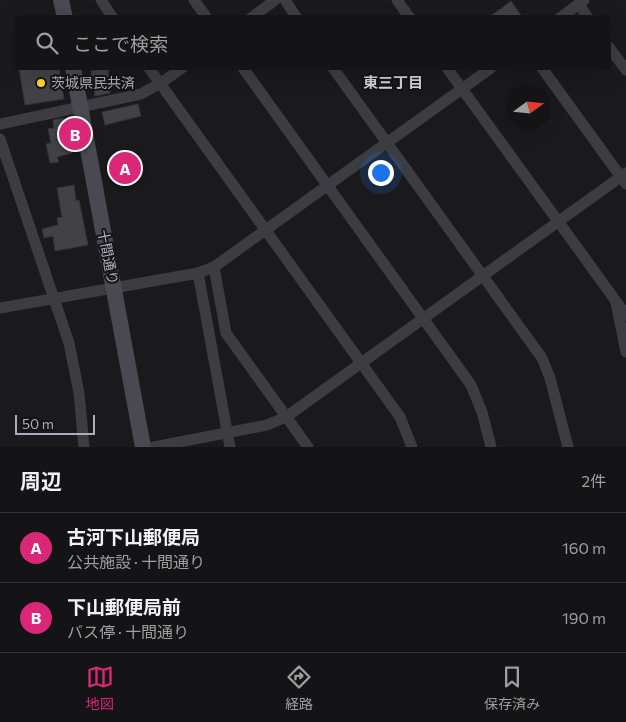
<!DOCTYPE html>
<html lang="ja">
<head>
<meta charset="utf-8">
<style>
  body { margin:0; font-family:Commissioner,"Noto Sans JP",sans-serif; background:#1d1c1e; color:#f1f3f6 }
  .compass { position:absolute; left:506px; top:85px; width:45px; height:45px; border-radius:50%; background:#141315; box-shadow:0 5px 20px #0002; rotate:75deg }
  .scale { position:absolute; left:15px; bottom:12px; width:80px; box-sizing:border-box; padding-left:5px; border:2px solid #abaebc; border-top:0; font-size:14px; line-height:18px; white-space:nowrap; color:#abaebc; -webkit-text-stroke:4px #151417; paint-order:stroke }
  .you { position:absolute; left:380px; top:172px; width:18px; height:18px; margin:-12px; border:4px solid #fff; border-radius:50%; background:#1a73e8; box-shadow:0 0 0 8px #1a73e833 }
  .badge { display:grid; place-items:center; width:32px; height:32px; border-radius:50%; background:#db2777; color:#fff; font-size:16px; font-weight:700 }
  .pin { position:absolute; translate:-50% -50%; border:2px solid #fff; box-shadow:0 1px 5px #0006 }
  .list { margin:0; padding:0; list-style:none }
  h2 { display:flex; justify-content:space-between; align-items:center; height:65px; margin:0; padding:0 20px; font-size:21px }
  h2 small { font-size:16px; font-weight:400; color:#9d9ea0 }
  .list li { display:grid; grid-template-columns:32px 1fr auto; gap:15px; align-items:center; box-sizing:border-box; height:70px; padding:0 20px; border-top:1px solid #333234 }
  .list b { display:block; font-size:19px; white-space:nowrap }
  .list p { margin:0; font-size:16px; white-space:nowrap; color:#9d9ea0 }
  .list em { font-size:16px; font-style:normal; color:#9d9ea0 }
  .icon { flex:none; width:28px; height:28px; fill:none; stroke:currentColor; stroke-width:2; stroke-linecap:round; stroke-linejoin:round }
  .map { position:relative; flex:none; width:626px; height:447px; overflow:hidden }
  .search { position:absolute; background:#141315; box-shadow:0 5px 20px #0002; left:15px; right:15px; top:15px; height:55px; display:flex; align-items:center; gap:12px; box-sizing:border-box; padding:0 18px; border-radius:5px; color:#9d9ea0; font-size:19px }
  .sheet { height:205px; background:#141315 }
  nav { display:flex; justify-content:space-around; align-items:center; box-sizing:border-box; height:70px; border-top:1px solid #333234; background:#141315; font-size:14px; color:#9d9ea0 }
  nav a { display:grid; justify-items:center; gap:2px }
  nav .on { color:#db2777 }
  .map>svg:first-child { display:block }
  .building { fill:#414146; stroke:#343338 }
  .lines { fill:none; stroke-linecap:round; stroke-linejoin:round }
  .street { stroke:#3c3c43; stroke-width:11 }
  .secondary { stroke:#484951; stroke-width:16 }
  .poi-dot { fill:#fbd133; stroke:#151417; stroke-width:2 }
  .labels { text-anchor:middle; stroke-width:4; stroke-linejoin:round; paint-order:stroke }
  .poi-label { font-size:14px; fill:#abaebc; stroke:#151417; text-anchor:start }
  .street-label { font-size:14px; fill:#abaebc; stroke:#151417 }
  .neighbourhood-label { font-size:15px; font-weight:bold; fill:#cdced8; stroke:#151417 }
</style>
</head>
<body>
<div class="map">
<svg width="626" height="447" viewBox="0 0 626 447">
  <rect width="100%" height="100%" fill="#1a191c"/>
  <g class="building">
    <polygon points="511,1 523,18 488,18"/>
    <polygon points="19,68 59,68 64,99 25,105"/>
    <polygon points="108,68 110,93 95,96 91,71"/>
    <polygon points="138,104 141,116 105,125 102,112"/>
    <polygon points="64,118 72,153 57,157 59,162 50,163 46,144 51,143 48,129 54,128 53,120"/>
    <polygon points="136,159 139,171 118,177 117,175 113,176 111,165"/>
    <polygon points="74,185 76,201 79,200 88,245 55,251 53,236 44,238 42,229 58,225 57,218 62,217 57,188"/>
  </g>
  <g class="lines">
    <g class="street">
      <polyline points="101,0 113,18"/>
      <polyline points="194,0 207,18"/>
      <polyline points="285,0 297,18"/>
      <polyline points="397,0 410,18"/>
      <polyline points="579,4 588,18"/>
      <polyline points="251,18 275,0"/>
      <polyline points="560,18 584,0"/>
      <polyline points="608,46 626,70"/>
      <polyline points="149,68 400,417 412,447"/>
      <polyline points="243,68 471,385 482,412 491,447"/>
      <polyline points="333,68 542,358 550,378 568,447"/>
      <polyline points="447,68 626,315"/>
      <polyline points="542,68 626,184"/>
      <polyline points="0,124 141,94 161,83 182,68"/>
      <polyline points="0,139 69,343 79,393 84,447"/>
      <polyline points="214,267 226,333 308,447"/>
      <polyline points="198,273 230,447"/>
      <polyline points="616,303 626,352"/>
      <polyline points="0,308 198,273 214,267 491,68"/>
      <polyline points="154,447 267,425 286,417 626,173"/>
    </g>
    <g class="secondary">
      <polyline points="61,0 65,18"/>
      <polyline points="73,68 143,447"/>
    </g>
  </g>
  <circle class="poi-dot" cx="41" cy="83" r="5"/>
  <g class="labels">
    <g class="poi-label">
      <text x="51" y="88">茨城県民共済</text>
    </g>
    <g class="street-label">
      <text transform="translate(108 257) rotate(79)" y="5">十間通り</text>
    </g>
    <g class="neighbourhood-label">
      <text x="393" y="88">東三丁目</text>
    </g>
  </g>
</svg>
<svg class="compass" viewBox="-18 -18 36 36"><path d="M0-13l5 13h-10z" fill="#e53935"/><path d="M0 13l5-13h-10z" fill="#9d9ea0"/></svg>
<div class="scale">50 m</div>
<div class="you"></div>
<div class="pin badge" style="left:125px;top:168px">A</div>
<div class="pin badge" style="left:75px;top:134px">B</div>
<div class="search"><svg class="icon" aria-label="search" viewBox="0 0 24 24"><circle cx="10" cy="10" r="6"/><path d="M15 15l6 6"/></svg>ここで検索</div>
</div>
<section class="sheet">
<h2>周辺<small>2件</small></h2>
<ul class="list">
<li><span class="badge">A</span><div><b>古河下山郵便局</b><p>公共施設 · 十間通り</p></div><em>160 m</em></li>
<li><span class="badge">B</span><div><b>下山郵便局前</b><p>バス停 · 十間通り</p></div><em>190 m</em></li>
</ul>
</section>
<nav>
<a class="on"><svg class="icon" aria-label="map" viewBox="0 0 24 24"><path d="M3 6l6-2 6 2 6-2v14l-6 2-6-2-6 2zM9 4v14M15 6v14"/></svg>地図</a>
<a><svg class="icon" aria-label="directions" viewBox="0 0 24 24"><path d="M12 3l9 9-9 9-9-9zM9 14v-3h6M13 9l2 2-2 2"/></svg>経路</a>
<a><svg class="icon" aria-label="saved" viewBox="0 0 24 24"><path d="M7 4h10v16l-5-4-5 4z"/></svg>保存済み</a>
</nav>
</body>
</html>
